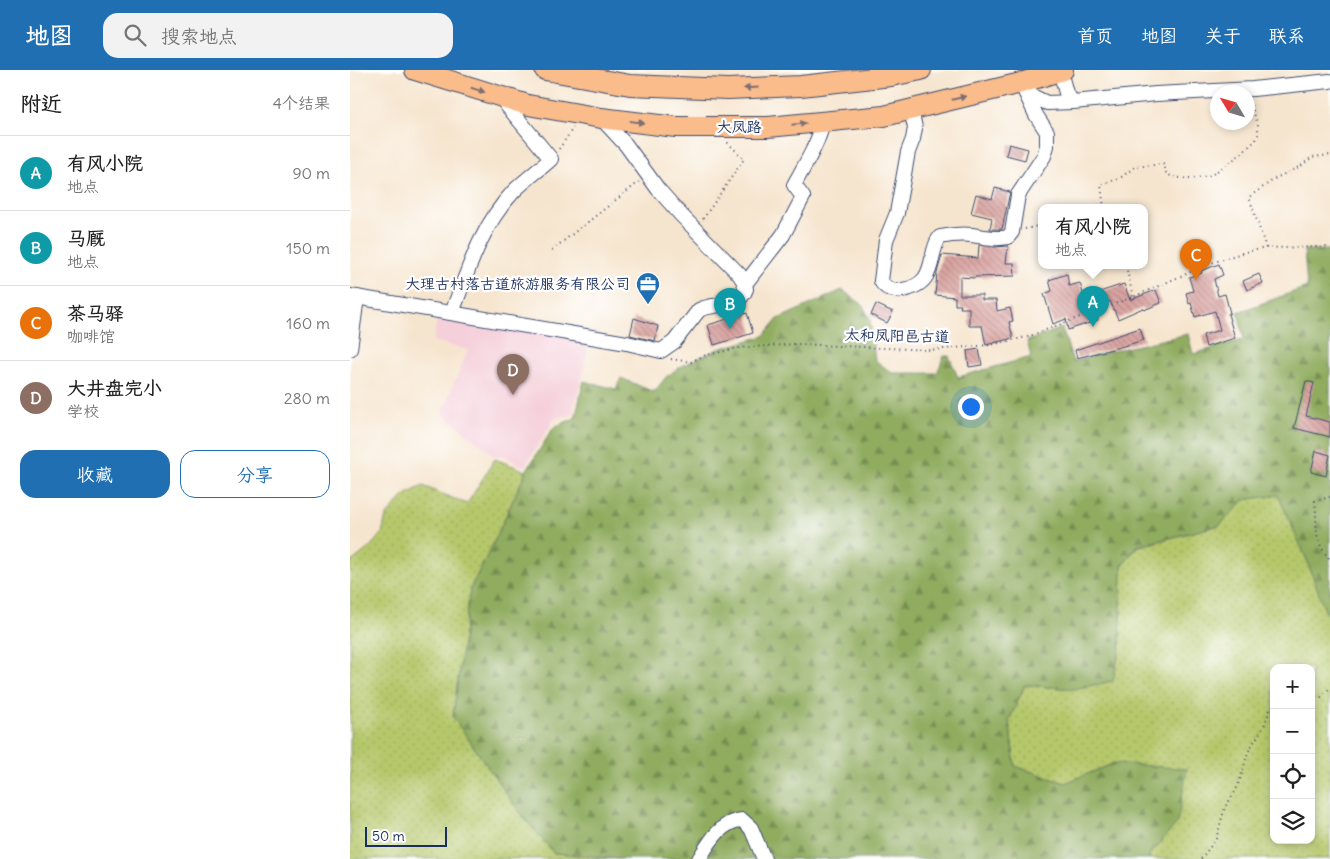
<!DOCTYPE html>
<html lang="zh">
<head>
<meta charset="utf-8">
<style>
  body { margin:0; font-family:Delius,"LXGW WenKai TC",sans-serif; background:#f2f2f2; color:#222 }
  .controls { position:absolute; right:15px; bottom:15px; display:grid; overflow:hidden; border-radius:10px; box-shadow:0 2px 8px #0003 }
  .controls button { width:45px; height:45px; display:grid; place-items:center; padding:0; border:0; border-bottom:1px solid #e0e0e0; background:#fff; color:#222; font:25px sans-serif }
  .compass { position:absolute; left:860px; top:15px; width:45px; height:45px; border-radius:50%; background:#fff; box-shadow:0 2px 8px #0003; rotate:308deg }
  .scale { position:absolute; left:15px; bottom:12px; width:82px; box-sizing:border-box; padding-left:5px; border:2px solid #1b2f5e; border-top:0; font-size:14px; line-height:18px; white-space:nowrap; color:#1b2f5e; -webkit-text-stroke:4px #fff; paint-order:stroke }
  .you { position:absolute; left:620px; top:336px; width:18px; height:18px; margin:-12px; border:4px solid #fff; border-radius:50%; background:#1a73e8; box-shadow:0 0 0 8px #1a73e833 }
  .badge { display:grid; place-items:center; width:32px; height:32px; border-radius:50%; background:#1f6fb2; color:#fff; font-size:16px; font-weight:700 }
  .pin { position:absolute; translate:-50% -41px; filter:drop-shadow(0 1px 2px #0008) }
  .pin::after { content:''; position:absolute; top:26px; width:18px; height:15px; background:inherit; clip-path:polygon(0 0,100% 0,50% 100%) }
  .popup { position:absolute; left:688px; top:134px; width:110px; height:65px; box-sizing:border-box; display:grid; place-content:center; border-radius:10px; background:#fff; filter:drop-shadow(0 1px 4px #0005); font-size:16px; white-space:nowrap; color:#767676 }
  .popup b { font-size:19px; color:#222 }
  .popup::after { content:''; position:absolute; left:50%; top:100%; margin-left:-10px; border:10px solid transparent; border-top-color:#fff }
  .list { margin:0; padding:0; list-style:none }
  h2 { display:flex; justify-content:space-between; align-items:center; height:65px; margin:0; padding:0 20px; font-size:21px }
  h2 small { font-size:16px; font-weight:400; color:#767676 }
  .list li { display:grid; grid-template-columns:32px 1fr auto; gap:15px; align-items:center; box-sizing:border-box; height:75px; padding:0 20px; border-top:1px solid #e0e0e0 }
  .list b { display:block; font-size:19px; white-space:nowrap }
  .list p { margin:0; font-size:16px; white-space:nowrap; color:#767676 }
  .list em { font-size:16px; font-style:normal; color:#767676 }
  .actions { display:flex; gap:10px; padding:15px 20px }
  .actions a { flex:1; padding:11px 0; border:1px solid #1f6fb2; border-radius:15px; text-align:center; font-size:18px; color:#1f6fb2 }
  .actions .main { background:#1f6fb2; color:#fff }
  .icon { flex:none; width:28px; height:28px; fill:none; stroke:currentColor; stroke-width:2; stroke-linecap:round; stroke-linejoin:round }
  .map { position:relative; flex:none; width:980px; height:789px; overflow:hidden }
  header { display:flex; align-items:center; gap:30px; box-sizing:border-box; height:70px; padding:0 25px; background:#1f6fb2; color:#fff }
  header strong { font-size:24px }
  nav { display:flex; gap:28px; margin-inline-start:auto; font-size:18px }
  .search { width:350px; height:45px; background:#f2f2f2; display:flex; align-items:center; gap:12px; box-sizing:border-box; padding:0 18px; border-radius:15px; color:#767676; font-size:19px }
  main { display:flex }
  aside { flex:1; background:#fff }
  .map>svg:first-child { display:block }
  .built { fill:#f5cfda }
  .grass { fill:url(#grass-dots); stroke:#687b64; fill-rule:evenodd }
  .forest { fill:url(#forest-firs); stroke:#566e5e }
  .building { fill:url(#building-back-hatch) }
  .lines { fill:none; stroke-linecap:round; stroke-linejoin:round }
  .minor-casing { stroke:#3c4a6f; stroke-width:16 }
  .highway-casing { stroke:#3c4a6f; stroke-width:22 }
  .path { stroke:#3c4a6f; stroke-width:2; stroke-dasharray:1 4; stroke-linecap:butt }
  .minor { stroke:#fff; stroke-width:14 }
  .highway { stroke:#f9bc8a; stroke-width:20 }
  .oneway { fill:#7f6e72 }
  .labels { text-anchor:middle; stroke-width:4.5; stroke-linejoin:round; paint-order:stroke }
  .street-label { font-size:15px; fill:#1b2f5e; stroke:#fff }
  .poi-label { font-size:15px; fill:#1b2f5e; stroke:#fff; text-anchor:end }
</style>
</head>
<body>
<header>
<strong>地图</strong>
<div class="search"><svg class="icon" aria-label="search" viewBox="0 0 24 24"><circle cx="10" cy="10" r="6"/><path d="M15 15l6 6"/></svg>搜索地点</div>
<nav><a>首页</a><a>地图</a><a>关于</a><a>联系</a></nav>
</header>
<main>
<aside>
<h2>附近<small>4个结果</small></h2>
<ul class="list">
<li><span class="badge" style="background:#0f9aa8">A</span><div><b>有风小院</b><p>地点</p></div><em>90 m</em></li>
<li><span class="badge" style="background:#0f9aa8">B</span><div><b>马厩</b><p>地点</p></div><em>150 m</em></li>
<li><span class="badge" style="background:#e8710a">C</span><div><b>茶马驿</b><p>咖啡馆</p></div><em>160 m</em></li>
<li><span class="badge" style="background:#8d6e63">D</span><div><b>大井盘完小</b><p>学校</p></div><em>280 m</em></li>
</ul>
<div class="actions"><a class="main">收藏</a><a>分享</a></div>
</aside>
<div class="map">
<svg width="980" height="789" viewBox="0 0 980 789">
  <defs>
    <pattern id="grass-dots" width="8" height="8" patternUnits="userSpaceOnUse" patternTransform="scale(1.25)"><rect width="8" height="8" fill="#b5c76a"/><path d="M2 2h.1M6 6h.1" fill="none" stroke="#9bab5e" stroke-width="1.8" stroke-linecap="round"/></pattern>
    <pattern id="forest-firs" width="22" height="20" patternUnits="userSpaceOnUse" patternTransform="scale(1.25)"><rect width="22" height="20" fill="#90ac5e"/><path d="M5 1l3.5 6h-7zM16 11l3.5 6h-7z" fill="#758c51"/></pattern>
    <pattern id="building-back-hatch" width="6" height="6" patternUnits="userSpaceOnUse" patternTransform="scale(1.25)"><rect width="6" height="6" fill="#daa4a1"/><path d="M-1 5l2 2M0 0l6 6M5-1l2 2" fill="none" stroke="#b08686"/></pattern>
  </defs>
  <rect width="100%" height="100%" fill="#fff"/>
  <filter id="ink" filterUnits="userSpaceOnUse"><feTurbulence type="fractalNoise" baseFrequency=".02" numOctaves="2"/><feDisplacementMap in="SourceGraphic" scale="10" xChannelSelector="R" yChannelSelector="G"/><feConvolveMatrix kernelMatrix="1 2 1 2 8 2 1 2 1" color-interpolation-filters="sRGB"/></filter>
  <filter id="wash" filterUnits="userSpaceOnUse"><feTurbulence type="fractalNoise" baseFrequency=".0096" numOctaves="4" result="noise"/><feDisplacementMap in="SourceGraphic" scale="20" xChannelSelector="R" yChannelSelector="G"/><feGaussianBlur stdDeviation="1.12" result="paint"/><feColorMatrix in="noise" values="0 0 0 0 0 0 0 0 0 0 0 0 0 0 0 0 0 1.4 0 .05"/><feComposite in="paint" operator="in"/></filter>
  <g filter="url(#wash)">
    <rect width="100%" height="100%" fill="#f6e5ce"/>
    <polygon class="built" points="88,244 239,270 232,306 222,345 205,348 174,397 156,386 143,385 92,343 118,280 83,271"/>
    <g class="grass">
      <polygon points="145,389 176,401 145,470 120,519 103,647 170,743 204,783 269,789 0,789 0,493 20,477 32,463 36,446 55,425 73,416 117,434"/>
      <path d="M928,424L957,490L975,540L980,548V789H800L799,785L827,753L765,693L715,713L665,696L659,651L675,615L724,619L770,579L772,496L787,477L870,455L894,430ZM924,598H961V770H924Z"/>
    </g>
    <polygon class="forest" points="954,180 980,180 980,548 975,540 957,490 928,425 894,430 870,455 787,476 772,496 770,579 763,611 724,619 675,615 659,651 665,696 715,713 765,693 837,699 827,753 799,785 800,789 269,789 204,783 170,743 103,647 120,519 145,470 176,401 204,357 225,348 234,311 266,319 271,308 304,322 316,307 332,296 368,279 414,266 428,249 492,220 512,234 520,249 525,290 542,303 587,303 594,286 599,286 608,307 681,287 677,271 712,258 723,292 762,281 838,264 843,284 894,269 888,242 957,217"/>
    <g id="blocks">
      <g class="building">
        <polygon points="659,74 678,79 675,90 656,85"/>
        <polygon points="645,118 660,122 652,159 640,159 642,148 621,143 626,124 642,129"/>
        <polygon points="629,175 645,177 658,176 656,193 664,193 665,206 625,207 625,208 610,207 610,225 632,225 632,230 646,230 647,241 660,238 663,251 659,252 663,268 636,275 632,256 619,256 619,238 610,238 611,235 605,235 605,227 585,225 587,203 592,185 628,188"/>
        <polygon points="869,194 873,205 864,209 868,226 875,224 880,243 878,244 885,268 856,277 853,265 870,260 865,241 845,247 841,233 839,234 836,223 843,221 839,207 852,203 851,201"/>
        <polygon points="717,204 719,216 730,213 734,227 774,214 780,230 806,220 811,233 794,240 793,238 768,249 760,231 744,236 748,250 718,260 716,249 703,254 694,224 702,221 699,210"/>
        <polygon points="909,204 913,213 897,220 893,211"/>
        <polygon points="526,234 543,242 537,253 521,245"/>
        <polygon points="397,243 403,263 364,275 358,255"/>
        <polygon points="284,248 308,256 305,271 280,265"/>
        <polygon points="790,258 794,270 770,277 727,288 725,280"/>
        <polygon points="629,279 632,295 619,297 617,281"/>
        <polygon points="956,311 964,313 956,346 980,352 980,367 944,358"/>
        <polygon points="966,381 980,385 976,406 961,402"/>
      </g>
    </g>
  </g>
  <g filter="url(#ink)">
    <use href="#blocks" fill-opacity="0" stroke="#3c4a6f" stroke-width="1"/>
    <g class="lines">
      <g class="minor-casing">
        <g id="minor">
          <polyline points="710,1 716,23 723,32"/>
          <polyline points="675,17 682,26 697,33 723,32 806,24 903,19 980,11"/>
          <path d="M561,39L565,58L563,69L558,82L547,143L536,170L531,211C539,227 566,220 575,208C584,195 581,178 590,167C600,165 611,164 622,165C635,167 646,170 658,167L662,162L668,125L694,86L697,76V62L686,45L671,13"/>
          <path d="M395,214L433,165L453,127L444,115C455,94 468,75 473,52"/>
          <path d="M0,226L277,273L311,281L324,272L349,240C365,232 389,239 396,219L393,210L389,204L331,145L308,119L276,75L251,48"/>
          <path d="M102,243C118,200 131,156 164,121C175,110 189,100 201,89L150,27"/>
          <polyline points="0,279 7,227"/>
          <path d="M349,789C359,773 371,751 392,750L401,758L414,789"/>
        </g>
      </g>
      <g class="highway-casing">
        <g id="highway">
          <polyline points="65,0 178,35 251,48 326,57 418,57 534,46 671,13 713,0"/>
          <polyline points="195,0 280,15 378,19 451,16 541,6 571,0"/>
        </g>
      </g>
      <g class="path">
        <polyline points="209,79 223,58"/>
        <polyline points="754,138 751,115 770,108 785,97 812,94 815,95 815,102 822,107 839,109 860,106 890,85 906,70 908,65 908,55 900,32"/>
        <polyline points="353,149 394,89 377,72"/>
        <polyline points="675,159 692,155"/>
        <polyline points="916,178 899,127 926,108 951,96 962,87 980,85"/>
        <polyline points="202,180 289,112"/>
        <polyline points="776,196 783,227"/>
        <polyline points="321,289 341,292 353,286 388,278 446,274 581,280 640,275 677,267 783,227 861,193 895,182 916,178 980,177"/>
        <path d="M980,427L965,431C968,453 962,471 980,489"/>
        <polyline points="961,625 971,627 980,618"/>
        <polyline points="851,789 866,769 875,737 885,722 890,710 898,682 914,656 920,639 924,637"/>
      </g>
      <use href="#minor" class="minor"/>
      <use href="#highway" class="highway"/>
    </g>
    <defs><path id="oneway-solid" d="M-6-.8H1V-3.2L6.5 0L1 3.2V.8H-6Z" transform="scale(1.25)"/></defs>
    <g class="oneway">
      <use href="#oneway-solid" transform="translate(401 18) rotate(177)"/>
      <use href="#oneway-solid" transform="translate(128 20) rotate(17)"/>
      <use href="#oneway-solid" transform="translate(609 28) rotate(-14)"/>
      <use href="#oneway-solid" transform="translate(287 52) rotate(7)"/>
      <use href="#oneway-solid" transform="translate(449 54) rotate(-5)"/>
    </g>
  </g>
  <defs>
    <g id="office-pin" transform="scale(1.25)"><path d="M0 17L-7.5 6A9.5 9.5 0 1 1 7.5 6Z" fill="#1f6fb2" stroke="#fff"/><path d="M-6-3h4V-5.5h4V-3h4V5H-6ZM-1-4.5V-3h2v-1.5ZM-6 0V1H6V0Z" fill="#fff"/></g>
  </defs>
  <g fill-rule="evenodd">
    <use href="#office-pin" x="298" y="214"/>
  </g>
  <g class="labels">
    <g class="street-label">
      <text x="389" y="62">大凤路</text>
      <text transform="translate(547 266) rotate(1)" y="5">太和凤阳邑古道</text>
    </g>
    <g class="poi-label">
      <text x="280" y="219">大理古村落古道旅游服务有限公司</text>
    </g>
  </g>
</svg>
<div class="controls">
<button>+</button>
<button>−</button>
<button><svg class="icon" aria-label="locate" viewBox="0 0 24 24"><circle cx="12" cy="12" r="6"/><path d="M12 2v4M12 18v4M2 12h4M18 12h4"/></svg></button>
<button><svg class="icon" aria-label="layers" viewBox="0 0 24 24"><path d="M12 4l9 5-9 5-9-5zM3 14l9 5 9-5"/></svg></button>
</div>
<svg class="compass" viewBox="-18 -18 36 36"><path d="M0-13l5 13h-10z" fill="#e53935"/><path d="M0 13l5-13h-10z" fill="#767676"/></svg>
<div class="scale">50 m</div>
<div class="you"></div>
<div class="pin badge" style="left:743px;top:257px;background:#0f9aa8">A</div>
<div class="popup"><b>有风小院</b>地点</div>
<div class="pin badge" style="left:380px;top:259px;background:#0f9aa8">B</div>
<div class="pin badge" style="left:846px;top:210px;background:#e8710a">C</div>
<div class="pin badge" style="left:163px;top:325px;background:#8d6e63">D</div>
</div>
</main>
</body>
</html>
